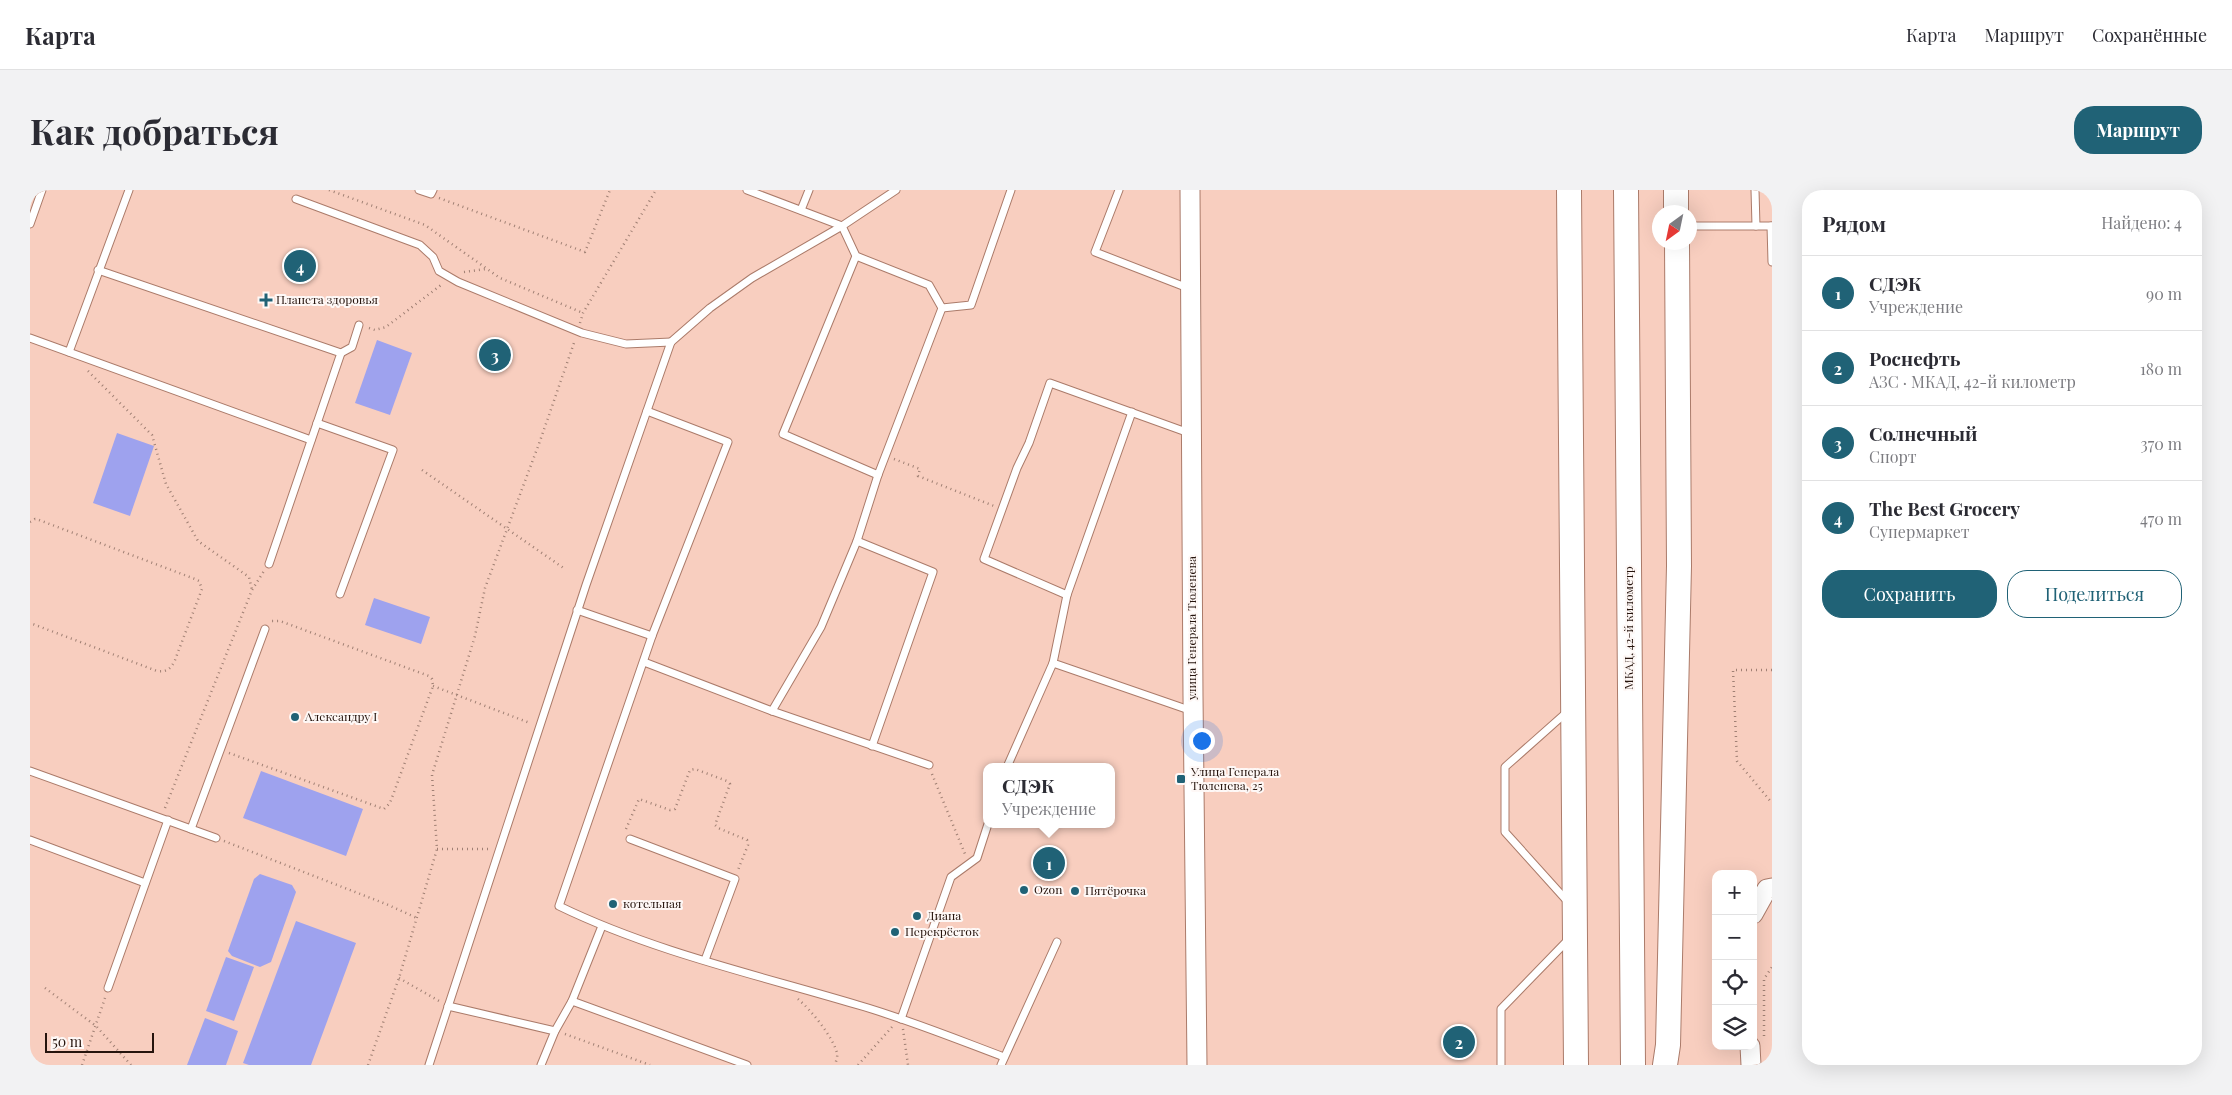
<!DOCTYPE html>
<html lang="ru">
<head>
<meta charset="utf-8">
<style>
  body { margin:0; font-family:"Playfair Display",serif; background:#f2f2f3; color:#2b2b33 }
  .controls { position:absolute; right:15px; bottom:15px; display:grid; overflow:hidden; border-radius:10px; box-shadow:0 5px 20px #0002 }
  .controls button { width:45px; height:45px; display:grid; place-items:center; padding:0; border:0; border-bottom:1px solid #e1e1e2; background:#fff; color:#2b2b33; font:25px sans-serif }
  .compass { position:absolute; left:1622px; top:15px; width:45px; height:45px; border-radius:50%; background:#fff; box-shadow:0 5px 20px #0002; rotate:213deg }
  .scale { position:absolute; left:15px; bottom:12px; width:109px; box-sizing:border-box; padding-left:5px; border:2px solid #26140d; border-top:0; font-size:14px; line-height:18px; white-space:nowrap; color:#26140d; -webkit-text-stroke:4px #fef8f6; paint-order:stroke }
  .you { position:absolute; left:1171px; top:550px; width:18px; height:18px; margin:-12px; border:4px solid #fff; border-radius:50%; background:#1a73e8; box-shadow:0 0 0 8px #1a73e833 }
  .badge { display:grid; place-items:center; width:32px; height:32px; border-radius:50%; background:#206276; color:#fff; font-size:16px; font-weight:700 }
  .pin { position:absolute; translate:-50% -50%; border:2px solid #fff; box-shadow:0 1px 5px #0006 }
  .popup { position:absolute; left:953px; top:573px; width:132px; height:65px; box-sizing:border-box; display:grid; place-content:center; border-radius:10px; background:#fff; filter:drop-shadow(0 1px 4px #0005); font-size:16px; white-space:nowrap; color:#7c7c81 }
  .popup b { font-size:19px; color:#2b2b33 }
  .popup::after { content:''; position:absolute; left:50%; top:100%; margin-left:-10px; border:10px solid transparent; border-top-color:#fff }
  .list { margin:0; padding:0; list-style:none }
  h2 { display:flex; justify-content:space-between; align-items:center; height:65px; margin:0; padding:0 20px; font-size:21px }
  h2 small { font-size:16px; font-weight:400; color:#7c7c81 }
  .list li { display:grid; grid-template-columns:32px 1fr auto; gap:15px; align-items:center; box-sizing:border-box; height:75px; padding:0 20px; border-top:1px solid #e1e1e2 }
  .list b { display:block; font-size:19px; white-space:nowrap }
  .list p { margin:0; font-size:16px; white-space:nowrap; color:#7c7c81 }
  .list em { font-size:16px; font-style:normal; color:#7c7c81 }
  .actions { display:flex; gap:10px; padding:15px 20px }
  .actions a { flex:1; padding:11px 0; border:1px solid #206276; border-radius:20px; text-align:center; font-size:18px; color:#206276 }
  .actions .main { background:#206276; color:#fff }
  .icon { flex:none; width:28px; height:28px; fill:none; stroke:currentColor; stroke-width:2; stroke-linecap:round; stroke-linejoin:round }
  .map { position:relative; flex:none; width:1742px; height:875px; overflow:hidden; border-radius:20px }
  header { display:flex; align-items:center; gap:30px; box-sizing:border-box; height:70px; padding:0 25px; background:#fff; border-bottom:1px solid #e1e1e2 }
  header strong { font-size:24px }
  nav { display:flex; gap:28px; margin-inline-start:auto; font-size:18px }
  .intro { display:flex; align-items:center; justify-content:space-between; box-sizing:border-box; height:120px; padding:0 30px }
  h1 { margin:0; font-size:35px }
  .button { padding:12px 22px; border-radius:20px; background:#206276; color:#fff; font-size:18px; font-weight:700 }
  main { display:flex; gap:30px; padding:0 30px }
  aside { flex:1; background:#fff; border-radius:20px; box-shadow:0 5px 20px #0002 }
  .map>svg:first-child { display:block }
  .green { fill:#9ea2ee }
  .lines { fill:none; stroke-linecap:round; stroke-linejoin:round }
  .lane-casing { stroke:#ab7b6a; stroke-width:9 }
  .secondary-casing { stroke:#ab7b6a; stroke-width:21 }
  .highway-casing { stroke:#ab7b6a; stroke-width:26 }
  .path { stroke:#a08074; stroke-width:2.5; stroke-dasharray:1 4; stroke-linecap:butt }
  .lane { stroke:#fff; stroke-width:7 }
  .secondary { stroke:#fff; stroke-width:19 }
  .highway { stroke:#fff; stroke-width:24 }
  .poi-dot { fill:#206276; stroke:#fef8f6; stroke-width:2 }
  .labels { text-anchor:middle; stroke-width:4; stroke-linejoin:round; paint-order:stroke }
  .poi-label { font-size:12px; fill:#26140d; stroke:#fef8f6; text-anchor:start }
  .street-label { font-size:12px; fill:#26140d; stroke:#fef8f6 }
</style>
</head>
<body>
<header>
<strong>Карта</strong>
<nav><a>Карта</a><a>Маршрут</a><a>Сохранённые</a></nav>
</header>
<div class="intro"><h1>Как добраться</h1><a class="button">Маршрут</a></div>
<main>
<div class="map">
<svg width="1742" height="875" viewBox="0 0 1742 875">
  <rect width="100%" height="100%" fill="#f8cebf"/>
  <g class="green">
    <polygon points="347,150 382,163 360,225 325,213"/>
    <polygon points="87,243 124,256 100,326 63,313"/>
    <polygon points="344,408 400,427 391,454 335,435"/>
    <polygon points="231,581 333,619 316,666 213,628"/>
    <polygon points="230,684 262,695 266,702 241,772 230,777 202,766 198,761 224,689"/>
    <polygon points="266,731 326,753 281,875 219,875 213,873"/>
    <polygon points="196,767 224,777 204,831 176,821"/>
    <polygon points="175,828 208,841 196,875 157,875"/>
  </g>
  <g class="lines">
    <g class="lane-casing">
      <g id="lane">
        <polyline points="389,0 401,4 403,0"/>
        <polyline points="717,0 812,36 826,66 899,95 912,118 941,115 981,0"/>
        <polyline points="1089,0 1065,62 1158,98"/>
        <polyline points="1725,0 1726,36"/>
        <polyline points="266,9 390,55 403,67 409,81 428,92 552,143 596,154 641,152"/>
        <polyline points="771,20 779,0"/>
        <polyline points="0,34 12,0"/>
        <polyline points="1660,36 1742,36"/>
        <polyline points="1741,36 1742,72"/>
        <polyline points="826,66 753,244 848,285 912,118"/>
        <polyline points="68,80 311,163 239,374"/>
        <polyline points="0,148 281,250"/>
        <polyline points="39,162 99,0"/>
        <polyline points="311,163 322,157 329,135"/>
        <path d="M617,221L698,252L622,446L529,716C624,762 728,785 828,815C877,829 926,849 974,867"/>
        <polyline points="1102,222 1037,405 1023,473 1162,521"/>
        <polyline points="287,233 363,260 310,404"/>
        <polyline points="827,351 903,382 842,556"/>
        <polyline points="1037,405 954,369 987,278 999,253 1020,193 1159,243"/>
        <polyline points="547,420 622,446"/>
        <polyline points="614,472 742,521 899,575"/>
        <polyline points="742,521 791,437 827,351 848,285"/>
        <polyline points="1537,522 1475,577 1475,642 1538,712"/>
        <polyline points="977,577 1023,473"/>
        <polyline points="0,581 186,648"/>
        <polyline points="161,639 235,439"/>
        <polyline points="600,649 705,689 675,770"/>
        <polyline points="0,650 115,693"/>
        <polyline points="78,798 138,630"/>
        <polyline points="542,811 717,875"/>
        <polyline points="418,816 525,841"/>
        <polyline points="871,829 921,687 947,668 958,634"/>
        <polyline points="399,875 556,395 641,152 680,118 722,88 812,36 866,0"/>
        <polyline points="511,875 525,841 542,811 572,736"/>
        <polyline points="971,875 1027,752"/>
        <polyline points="1471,875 1471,819 1539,749"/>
      </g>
    </g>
    <g class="secondary-casing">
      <g id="secondary">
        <polyline points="1160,0 1163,506 1167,875"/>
        <polyline points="1723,724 1737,699 1742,698"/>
        <polyline points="1720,856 1721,875"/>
      </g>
    </g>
    <g class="highway-casing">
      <g id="highway">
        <polyline points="1539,0 1546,875"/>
        <polyline points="1596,0 1603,875"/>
        <polyline points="1646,0 1646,22"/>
        <polyline points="1635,875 1638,855 1649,376 1647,52"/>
      </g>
    </g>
    <g class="path">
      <polyline points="299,0 395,35 470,88 553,123"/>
      <polyline points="409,8 555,62 580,0"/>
      <polyline points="434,82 456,79"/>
      <polyline points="550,133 553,123 626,0"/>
      <polyline points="339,138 345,140 356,137 411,95"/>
      <polyline points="58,181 122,245 136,294 168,351 219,387 222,400"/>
      <polyline points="864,269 890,279 888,286 964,316"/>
      <polyline points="392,280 535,379"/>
      <path d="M0,332L5,329L9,330L165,389L169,391L172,399L145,470C141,479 137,482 127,481L0,433"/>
      <polyline points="1742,480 1703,480 1707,571 1742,613"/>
      <polyline points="403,496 500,533"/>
      <polyline points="199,563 354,619 360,613 403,496 402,489 399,486 250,431 242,431"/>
      <polyline points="902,584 935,664"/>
      <polyline points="135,618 222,400 234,381"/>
      <polyline points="596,639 609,609 640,620 645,619 660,580 665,579 697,591 700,594 685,635 688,638 717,650 718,655 708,680"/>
      <polyline points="194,651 356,714 387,728"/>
      <polyline points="407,659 459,659"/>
      <polyline points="369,788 409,811"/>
      <polyline points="15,798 66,836 101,875"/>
      <path d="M768,809C781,820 803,847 807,863C808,866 806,871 805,875"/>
      <polyline points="873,839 878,875"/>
      <polyline points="535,844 620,875"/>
      <polyline points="1734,846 1734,789 1742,777"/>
      <polyline points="52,875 75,808"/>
      <polyline points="338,875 369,788 407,659 402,585 445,446 455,398 510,251 545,150"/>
      <polyline points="828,875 862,837"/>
    </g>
    <use href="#lane" class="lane"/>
    <use href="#secondary" class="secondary"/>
    <use href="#highway" class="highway"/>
  </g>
  <g class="poi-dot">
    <path d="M233.5 102.5h5v5h5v5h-5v5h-5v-5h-5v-5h5z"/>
    <circle cx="265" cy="527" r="5"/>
    <rect x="1146" y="584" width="10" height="10" rx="2.5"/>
    <circle cx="994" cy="700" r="5"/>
    <circle cx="1045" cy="701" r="5"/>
    <circle cx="583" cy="714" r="5"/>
    <circle cx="887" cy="726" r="5"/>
    <circle cx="865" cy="742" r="5"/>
  </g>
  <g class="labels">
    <g class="poi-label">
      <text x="246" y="114">Планета здоровья</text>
      <text x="275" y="531">Александру I</text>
      <text x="1161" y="586">Улица Генерала<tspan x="1161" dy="14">Тюленева, 25</tspan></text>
      <text x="1004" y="704">Ozon</text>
      <text x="1055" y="705">Пятёрочка</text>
      <text x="593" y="718">котельная</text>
      <text x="897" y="730">Диана</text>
      <text x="875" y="746">Перекрёсток</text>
    </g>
    <g class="street-label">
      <text transform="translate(1162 438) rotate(-90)" y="4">улица Генерала Тюленева</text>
      <text transform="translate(1599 438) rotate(-90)" y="4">МКАД, 42-й километр</text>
    </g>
  </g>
</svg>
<div class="controls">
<button>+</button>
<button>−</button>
<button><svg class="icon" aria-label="locate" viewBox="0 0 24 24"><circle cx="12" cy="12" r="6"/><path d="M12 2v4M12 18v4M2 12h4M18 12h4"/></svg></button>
<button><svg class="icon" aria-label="layers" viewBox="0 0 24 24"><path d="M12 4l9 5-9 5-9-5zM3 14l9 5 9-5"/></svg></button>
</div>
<svg class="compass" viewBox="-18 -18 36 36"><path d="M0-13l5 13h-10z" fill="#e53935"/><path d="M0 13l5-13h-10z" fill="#7c7c81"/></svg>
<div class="scale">50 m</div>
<div class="you"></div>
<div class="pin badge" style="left:1019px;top:673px">1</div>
<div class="popup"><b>СДЭК</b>Учреждение</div>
<div class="pin badge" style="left:1429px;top:852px">2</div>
<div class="pin badge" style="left:465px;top:165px">3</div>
<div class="pin badge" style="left:270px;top:76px">4</div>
</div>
<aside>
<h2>Рядом<small>Найдено: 4</small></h2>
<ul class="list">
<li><span class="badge">1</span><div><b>СДЭК</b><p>Учреждение</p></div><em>90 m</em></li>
<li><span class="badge">2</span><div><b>Роснефть</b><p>АЗС · МКАД, 42-й километр</p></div><em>180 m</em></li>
<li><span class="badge">3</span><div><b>Солнечный</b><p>Спорт</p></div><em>370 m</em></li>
<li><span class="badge">4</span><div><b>The Best Grocery</b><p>Супермаркет</p></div><em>470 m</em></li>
</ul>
<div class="actions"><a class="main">Сохранить</a><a>Поделиться</a></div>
</aside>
</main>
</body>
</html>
